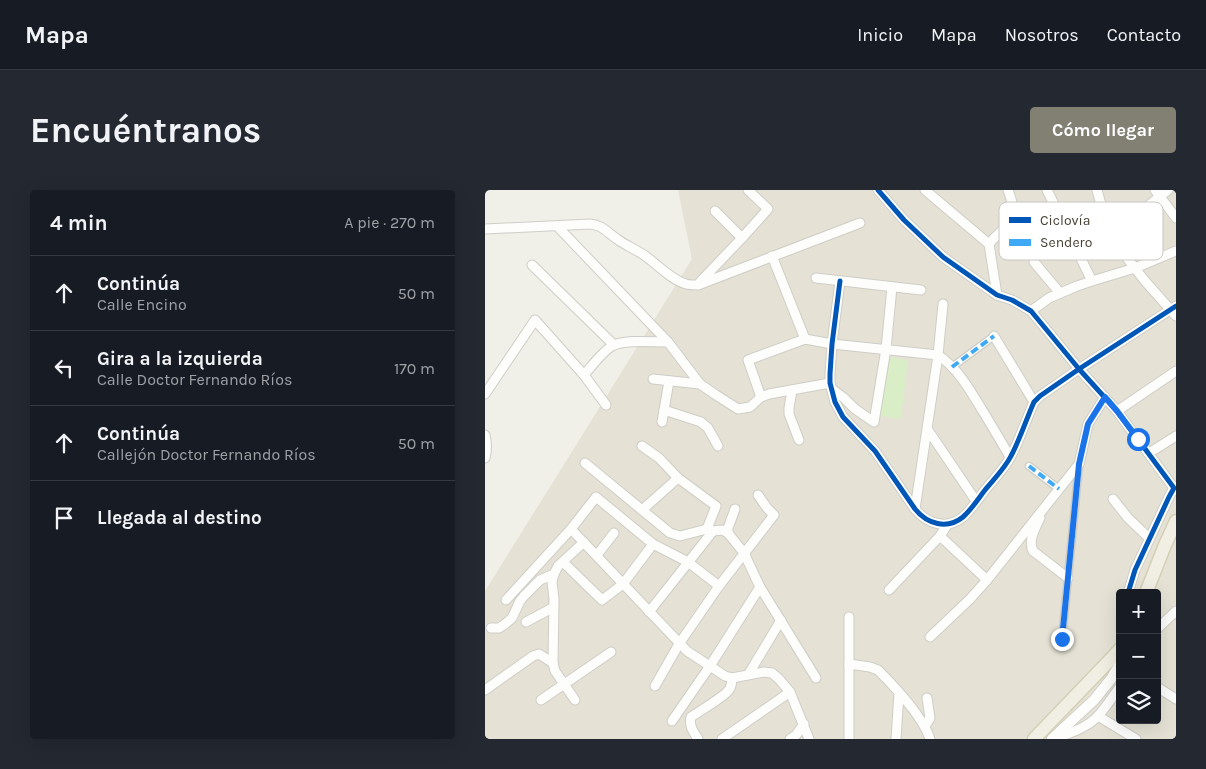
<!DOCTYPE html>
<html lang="es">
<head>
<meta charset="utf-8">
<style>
  body { margin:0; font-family:Karla,sans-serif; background:#242831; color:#f1f3f6 }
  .controls { position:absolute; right:15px; bottom:15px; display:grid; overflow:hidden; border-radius:5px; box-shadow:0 5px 20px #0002 }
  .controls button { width:45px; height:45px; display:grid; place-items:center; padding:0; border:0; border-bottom:1px solid #363941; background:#171b24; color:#f1f3f6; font:25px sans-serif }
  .stop { position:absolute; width:15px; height:15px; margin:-11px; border:4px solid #1a73e8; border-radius:50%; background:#fff }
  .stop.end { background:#1a73e8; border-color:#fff; box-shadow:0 1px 5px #0008 }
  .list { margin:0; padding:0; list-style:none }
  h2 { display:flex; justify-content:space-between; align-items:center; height:65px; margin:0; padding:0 20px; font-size:21px }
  h2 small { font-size:16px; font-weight:400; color:#9ea1a6 }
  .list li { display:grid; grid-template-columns:32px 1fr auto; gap:15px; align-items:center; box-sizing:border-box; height:75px; padding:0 20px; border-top:1px solid #363941 }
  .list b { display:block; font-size:19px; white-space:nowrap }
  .list p { margin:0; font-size:16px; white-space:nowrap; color:#9ea1a6 }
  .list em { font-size:16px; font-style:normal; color:#9ea1a6 }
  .icon { flex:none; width:28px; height:28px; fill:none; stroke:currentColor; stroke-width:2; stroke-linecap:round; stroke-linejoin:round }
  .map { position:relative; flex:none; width:691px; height:549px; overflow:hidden; border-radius:5px }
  header { display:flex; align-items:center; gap:30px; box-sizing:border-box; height:70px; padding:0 25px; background:#171b24; border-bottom:1px solid #363941 }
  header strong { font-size:24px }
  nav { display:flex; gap:28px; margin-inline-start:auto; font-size:18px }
  .intro { display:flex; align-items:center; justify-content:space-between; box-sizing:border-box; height:120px; padding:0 30px }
  h1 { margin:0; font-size:35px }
  .button { padding:12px 22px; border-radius:5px; background:#827f73; color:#fff; font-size:18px; font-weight:700 }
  main { display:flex; gap:30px; padding:0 30px }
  aside { flex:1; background:#171b24; border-radius:5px; box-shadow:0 5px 20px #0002 }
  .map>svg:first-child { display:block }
  .residential { fill:#e5e2d5; fill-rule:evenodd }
  .green { fill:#d9edc6 }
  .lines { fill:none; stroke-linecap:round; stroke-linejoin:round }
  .pedestrian-casing { stroke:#cecdc6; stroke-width:9 }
  .minor-casing { stroke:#cecdc6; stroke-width:11 }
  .tertiary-casing { stroke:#cecdc6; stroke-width:12 }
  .primary-casing { stroke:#d4cfb4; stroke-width:15 }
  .pedestrian { stroke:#fdfdfc; stroke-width:6 }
  .minor { stroke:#fdfdfc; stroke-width:9 }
  .tertiary { stroke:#fdfdfc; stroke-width:10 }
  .primary { stroke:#f1efe3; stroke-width:12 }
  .quiet { stroke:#3fa9f5; stroke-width:4; stroke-dasharray:8 4; stroke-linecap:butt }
  .cycleway-casing { stroke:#fff; stroke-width:8 }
  .cycleway { stroke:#0057b8; stroke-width:5 }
  .route { stroke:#1a73e8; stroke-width:6 }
  .key { fill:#fff; stroke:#c8c6c2; stroke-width:1 }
  .key-label { font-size:14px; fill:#474234 }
</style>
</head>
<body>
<header>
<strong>Mapa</strong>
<nav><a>Inicio</a><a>Mapa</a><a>Nosotros</a><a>Contacto</a></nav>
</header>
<div class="intro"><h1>Encuéntranos</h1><a class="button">Cómo llegar</a></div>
<main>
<aside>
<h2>4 min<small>A pie · 270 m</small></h2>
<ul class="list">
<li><svg class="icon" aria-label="ahead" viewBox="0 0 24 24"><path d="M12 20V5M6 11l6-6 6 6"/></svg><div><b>Continúa</b><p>Calle Encino</p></div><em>50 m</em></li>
<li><svg class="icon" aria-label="left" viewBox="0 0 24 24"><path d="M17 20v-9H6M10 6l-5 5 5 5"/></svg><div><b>Gira a la izquierda</b><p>Calle Doctor Fernando Ríos</p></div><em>170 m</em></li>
<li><svg class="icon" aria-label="ahead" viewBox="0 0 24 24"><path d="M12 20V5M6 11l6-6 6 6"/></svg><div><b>Continúa</b><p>Callejón Doctor Fernando Ríos</p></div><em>50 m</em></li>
<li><svg class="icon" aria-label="arrive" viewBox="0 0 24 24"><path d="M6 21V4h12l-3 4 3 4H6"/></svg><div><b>Llegada al destino</b></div></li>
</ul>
</aside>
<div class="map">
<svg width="691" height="549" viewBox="0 0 691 549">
  <rect width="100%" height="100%" fill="#f0efe8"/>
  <path class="residential" d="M193,0H691V549H0V401L207,69ZM635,403H672V530H635Z"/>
  <polygon class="green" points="402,167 423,170 416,229 394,226"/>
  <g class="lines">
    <g class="pedestrian-casing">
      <g id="pedestrian">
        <polyline points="467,177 509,146"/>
        <polyline points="544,276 574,299"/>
        <polyline points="577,449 594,275"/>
      </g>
    </g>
    <g class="minor-casing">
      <g id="minor">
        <polyline points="393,0 419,30 458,67 512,105 527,110 546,121 594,179 632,221 689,298 684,307 650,380 643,403"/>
        <polyline points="440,0 504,54"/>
        <polyline points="562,0 607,91"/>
        <polyline points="612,0 619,25 635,59 660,91 691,126"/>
        <polyline points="670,0 691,28"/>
        <polyline points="230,21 257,48"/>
        <polyline points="72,36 183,152 215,194 231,205 253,219 265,217 276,207 284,204 345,193"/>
        <path d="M0,39L105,34C117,35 122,42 132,49C140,55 150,59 159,65C172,74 185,89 201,94C205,95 209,95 213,95L375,33"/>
        <polyline points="628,44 683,0"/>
        <polyline points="287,66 320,149"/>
        <polyline points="549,72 575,103"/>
        <polyline points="47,75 129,155"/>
        <polyline points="331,88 436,100"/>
        <path d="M355,91L347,154L345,184V193L350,212L358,227L390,261L430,319C442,334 462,340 478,327C486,320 493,309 500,300C509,289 520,278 526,266C535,249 541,230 549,212L555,206L594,179L691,116"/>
        <polyline points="215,92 257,48 283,19 263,0"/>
        <path d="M512,105L504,54C509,47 526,34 528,27C530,19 526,8 523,0"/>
        <polyline points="546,121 564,108 592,96 607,91 650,78 691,61"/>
        <polyline points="509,146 549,212"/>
        <path d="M99,185C107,176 117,162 127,156C139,149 168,152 183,152"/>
        <polyline points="168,189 215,194"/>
        <polyline points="347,199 359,208 370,219 389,232 401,159 407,97"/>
        <polyline points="307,200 304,218 304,224 314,250"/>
        <polyline points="0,204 50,130 99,185 121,215"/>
        <path d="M276,207L263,170L320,149L347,154L453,165C474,179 486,202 499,223C508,238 517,253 525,267"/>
        <polyline points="179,220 216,232 223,238 233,256"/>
        <polyline points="632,221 691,181"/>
        <polyline points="177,232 184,191"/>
        <polyline points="443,240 491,311"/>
        <path d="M0,245C2,253 2,260 0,268"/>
        <polyline points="157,256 174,268 193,288 231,316 222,339"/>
        <polyline points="664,263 691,246"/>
        <polyline points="100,273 185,343 195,346 222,339 228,341 237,340 243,343 259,363 275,397 331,488"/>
        <polyline points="628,309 643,328 664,348"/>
        <polyline points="430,319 453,165 458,114"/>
        <polyline points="157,320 193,288"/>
        <path d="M555,328C550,339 543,349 548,361L583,388"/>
        <polyline points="86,339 202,461 240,486 247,488 279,482 287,483 294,489 305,502 324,549"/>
        <polyline points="243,343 243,338 250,319"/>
        <polyline points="455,346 502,390"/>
        <polyline points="112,365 129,343"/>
        <polyline points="78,372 117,410 138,394 168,354"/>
        <polyline points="69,384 67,392 69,409 68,473 70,481 90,510"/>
        <polyline points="404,400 455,346 462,335"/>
        <polyline points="21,410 86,339 111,307 168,354 203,372 234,396"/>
        <polyline points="164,422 228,341"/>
        <polyline points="364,427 364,549"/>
        <polyline points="41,432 69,417"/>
        <polyline points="6,438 14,438 20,434 27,428 35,411 39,406 55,390 69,384 73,376 99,352"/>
        <polyline points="672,439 691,421"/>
        <polyline points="445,447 485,409 502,390 594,274 603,234 620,207"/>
        <path d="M364,474L385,477L393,480C410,497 438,527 445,549"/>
        <polyline points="263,485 296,430"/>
        <polyline points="170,496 194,454 234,396 289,325 282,318 273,305"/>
        <polyline points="672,497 691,509"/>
        <polyline points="0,500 48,466 54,464 68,473"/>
        <polyline points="56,510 126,462"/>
        <polyline points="613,526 651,549"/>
        <polyline points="187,531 225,476 275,397"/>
        <polyline points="440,536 445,528 442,508"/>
        <path d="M213,549C208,541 204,536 206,527C216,520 236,509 244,500C246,497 247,493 247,488"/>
        <polyline points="237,549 305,502"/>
        <polyline points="305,549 311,545 319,534"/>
        <polyline points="411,549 414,503"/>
        <path d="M569,549C585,543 602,538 614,525C621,517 628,506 635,497"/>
      </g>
    </g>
    <g class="tertiary-casing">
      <polyline id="tertiary" points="567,549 609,510 626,489 635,474"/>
    </g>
    <g class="primary-casing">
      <g id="primary">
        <polyline points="661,403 680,355 691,331"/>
        <polyline points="549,549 625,470 635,459"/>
      </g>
    </g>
    <use href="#pedestrian" class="pedestrian"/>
    <use href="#minor" class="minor"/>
    <use href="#tertiary" class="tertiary"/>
    <use href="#primary" class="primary"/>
    <g class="quiet">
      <polyline points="467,177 509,146"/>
      <polyline points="544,276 574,299"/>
      <polyline points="577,449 594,274"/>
    </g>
    <g class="cycleway-casing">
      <g id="cycleway">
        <polyline points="393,0 419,30 458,67 512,105 527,110 546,121 594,179 632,221 689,298 684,307 650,380 643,403"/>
        <path d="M355,91L347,154L345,184V193L350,212L358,227L390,261L430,319C442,334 462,340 478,327C486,320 493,309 500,300C509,289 520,278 526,266C535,249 541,230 549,212L555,206L594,179L691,116"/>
      </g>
    </g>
    <use href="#cycleway" class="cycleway"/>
  </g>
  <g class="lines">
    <polyline class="route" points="577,449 594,274 603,234 620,207 632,221 653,249"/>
  </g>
  <rect x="514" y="12" width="164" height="58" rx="8" class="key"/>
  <rect x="524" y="27" width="22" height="6" fill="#0057b8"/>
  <rect x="524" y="49" width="22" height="7" fill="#3fa9f5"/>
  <g class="key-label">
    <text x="555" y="35">Ciclovía</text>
    <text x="555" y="57">Sendero</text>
  </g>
</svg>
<div class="controls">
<button>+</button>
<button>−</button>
<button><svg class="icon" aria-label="layers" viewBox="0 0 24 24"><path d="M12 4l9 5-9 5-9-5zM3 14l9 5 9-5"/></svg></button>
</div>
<div class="stop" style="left:653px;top:249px"></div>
<div class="stop end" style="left:577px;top:449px"></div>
</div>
</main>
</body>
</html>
